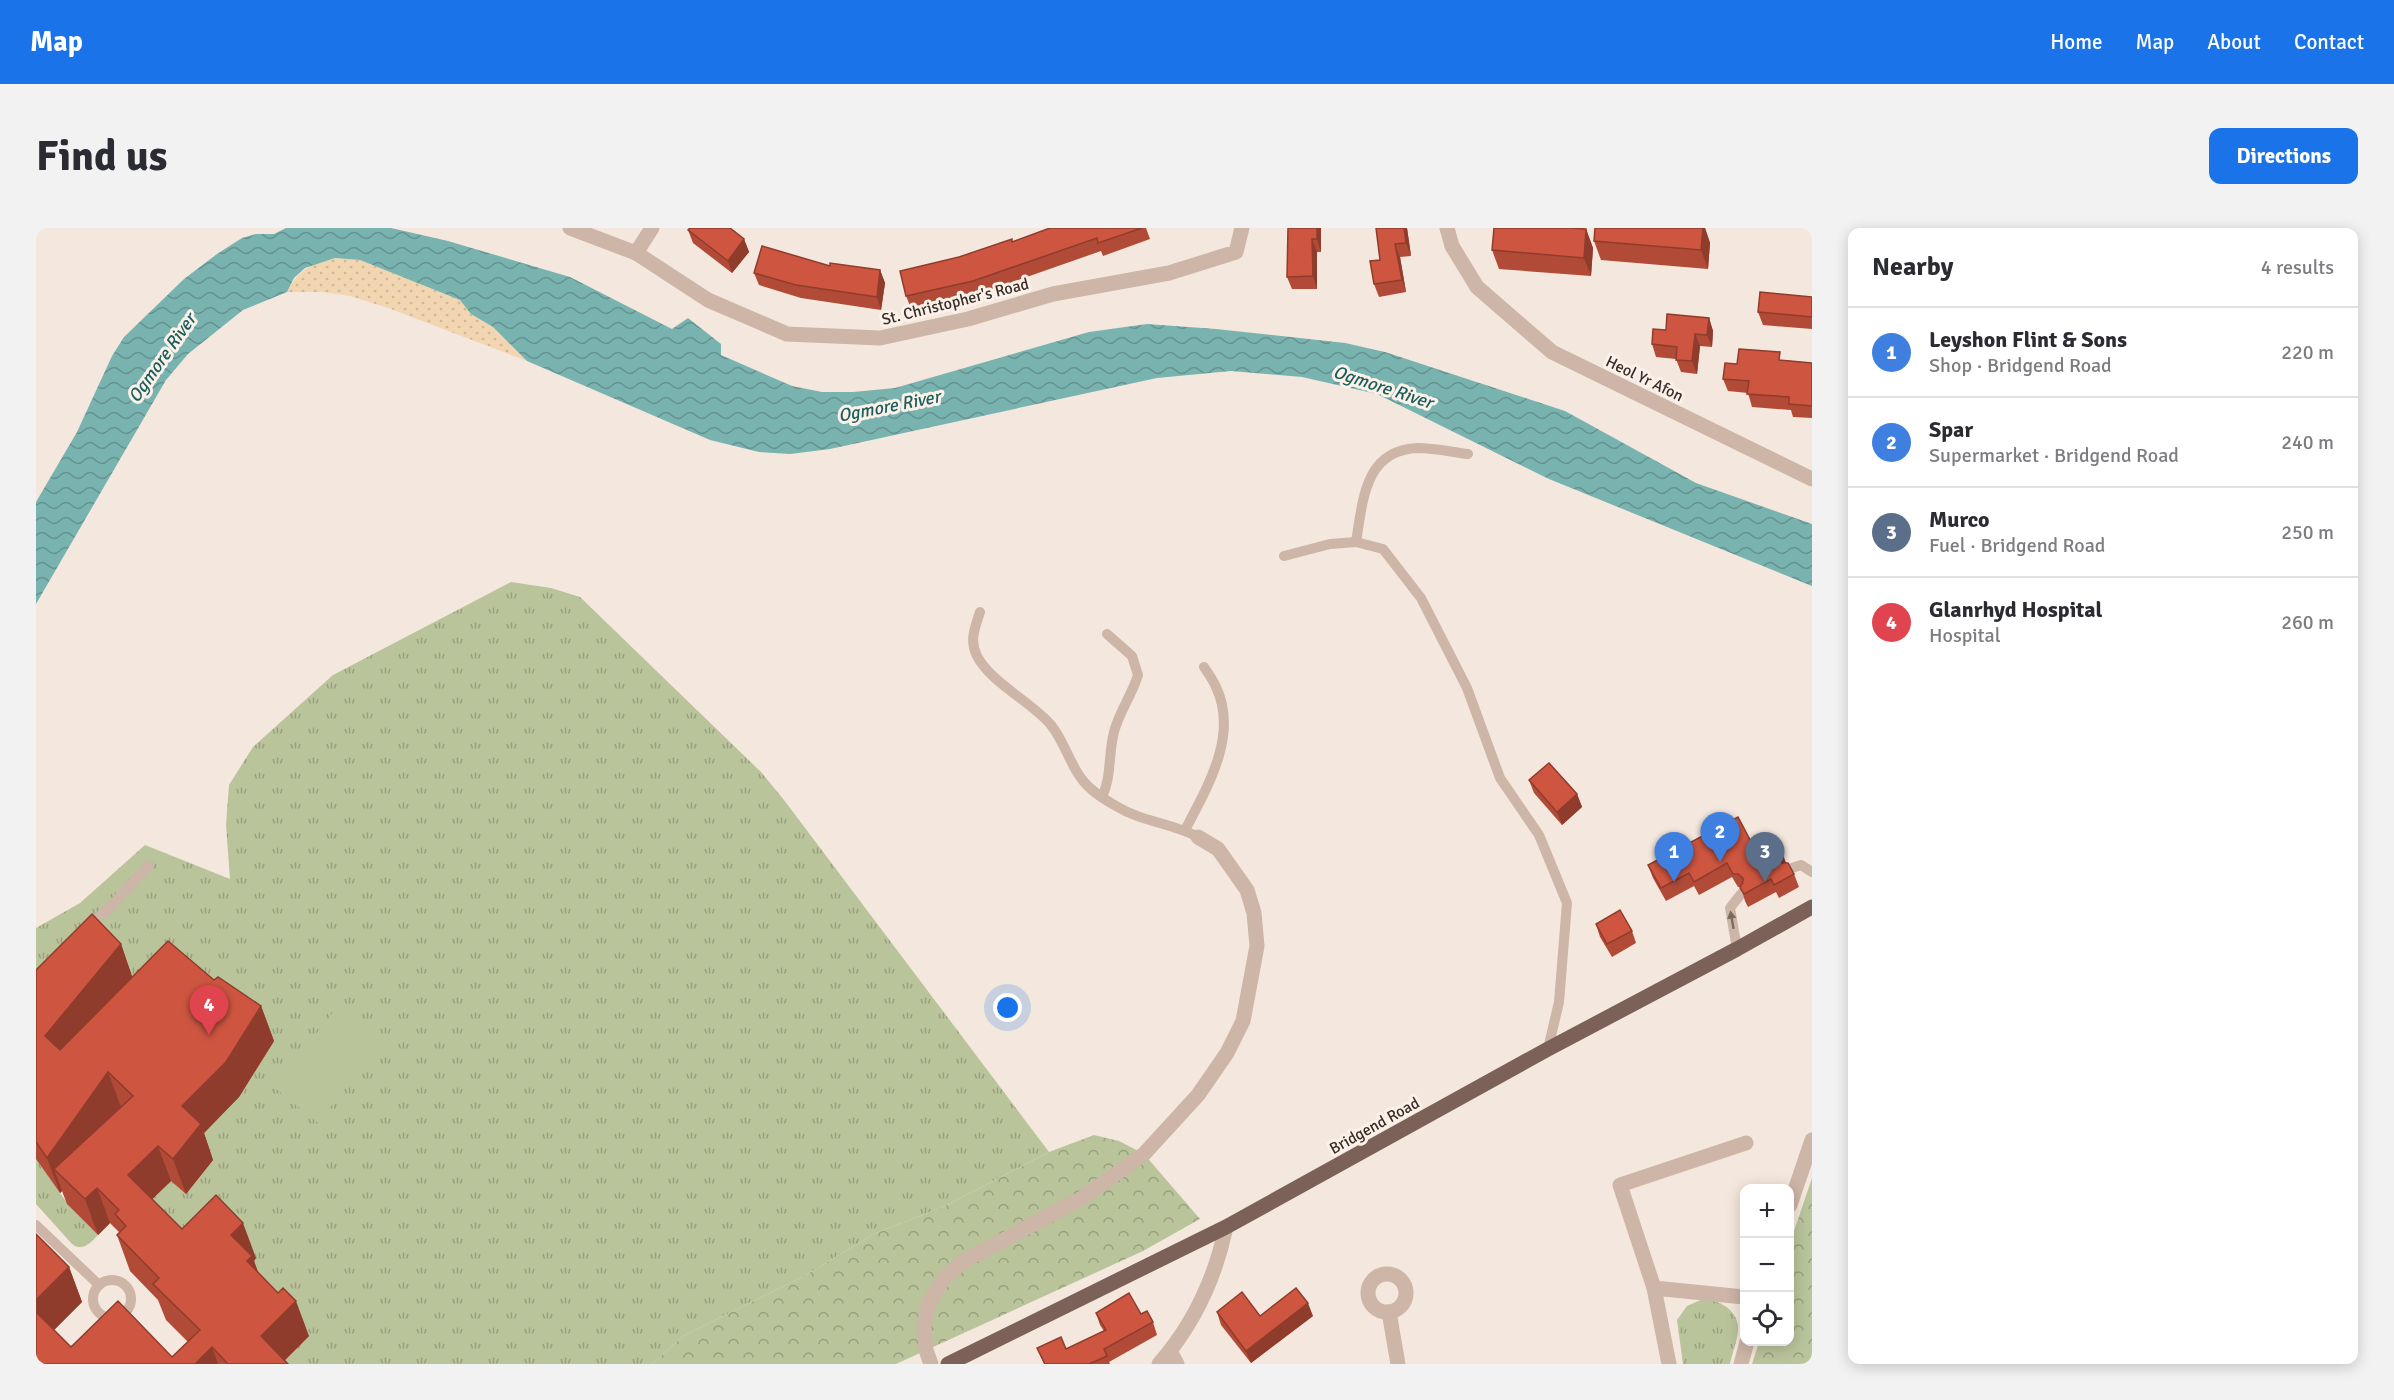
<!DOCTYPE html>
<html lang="en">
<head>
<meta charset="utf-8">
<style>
  body { margin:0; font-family:Signika,sans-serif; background:#f2f2f3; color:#2b2b33 }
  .controls { position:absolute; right:18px; bottom:18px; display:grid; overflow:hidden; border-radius:12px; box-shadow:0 3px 15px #0003 }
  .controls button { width:54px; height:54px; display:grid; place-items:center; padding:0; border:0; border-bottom:2px solid #e1e1e2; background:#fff; color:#2b2b33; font:30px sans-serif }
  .you { position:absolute; left:972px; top:780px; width:21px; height:21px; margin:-15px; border:4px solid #fff; border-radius:50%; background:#1a73e8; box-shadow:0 0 0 9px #1a73e833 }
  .badge { display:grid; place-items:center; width:39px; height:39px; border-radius:50%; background:#1a73e8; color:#fff; font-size:20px; font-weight:700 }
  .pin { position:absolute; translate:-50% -50px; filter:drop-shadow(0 2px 3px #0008) }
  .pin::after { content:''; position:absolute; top:32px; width:21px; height:18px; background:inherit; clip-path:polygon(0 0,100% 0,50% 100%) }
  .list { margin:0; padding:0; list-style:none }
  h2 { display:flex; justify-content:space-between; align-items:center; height:78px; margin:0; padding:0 24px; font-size:26px }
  h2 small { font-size:20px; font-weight:400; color:#7c7c81 }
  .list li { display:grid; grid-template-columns:39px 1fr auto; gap:18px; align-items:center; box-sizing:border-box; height:90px; padding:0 24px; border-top:2px solid #e1e1e2 }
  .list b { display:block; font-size:22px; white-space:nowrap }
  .list p { margin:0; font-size:20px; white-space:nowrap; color:#7c7c81 }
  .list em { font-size:20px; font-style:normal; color:#7c7c81 }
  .icon { flex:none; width:33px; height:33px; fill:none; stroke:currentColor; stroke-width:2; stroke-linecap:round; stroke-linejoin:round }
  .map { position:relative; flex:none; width:1776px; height:1136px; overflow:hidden; border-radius:12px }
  header { display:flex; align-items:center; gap:36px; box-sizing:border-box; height:84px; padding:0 30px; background:#1a73e8; color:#fff }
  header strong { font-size:28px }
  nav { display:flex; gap:33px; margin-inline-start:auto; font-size:21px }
  .intro { display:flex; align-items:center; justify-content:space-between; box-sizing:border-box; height:144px; padding:0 36px }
  h1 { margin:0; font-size:42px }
  .button { padding:15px 27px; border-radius:12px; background:#1a73e8; color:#fff; font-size:21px; font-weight:700 }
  main { display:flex; gap:36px; padding:0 36px }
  aside { flex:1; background:#fff; border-radius:12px; box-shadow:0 3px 15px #0003 }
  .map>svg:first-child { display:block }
  .grass { fill:url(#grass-tufts) }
  .forest { fill:url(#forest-crowns) }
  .sand { fill:url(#sand-dots) }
  .park { fill:#bac49b }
  .water { fill:url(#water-waves) }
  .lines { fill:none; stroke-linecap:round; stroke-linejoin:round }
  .service { stroke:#cdb5a7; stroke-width:10 }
  .minor { stroke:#cdb5a7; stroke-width:15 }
  .tertiary { stroke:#cdb5a7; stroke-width:15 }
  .primary { stroke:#7c6158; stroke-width:15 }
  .wall { fill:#b14a37 }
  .shaded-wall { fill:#903c2d }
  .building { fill:#ce5640; stroke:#903c2d; stroke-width:1.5 }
  .oneway { fill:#7c6a61 }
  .labels { text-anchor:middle; stroke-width:6; stroke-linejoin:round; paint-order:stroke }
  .street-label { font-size:16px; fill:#392c28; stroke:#fbf1e9 }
  .water-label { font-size:18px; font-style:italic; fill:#1a5e5c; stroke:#fbf1e9 }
</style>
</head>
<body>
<header>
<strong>Map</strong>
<nav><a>Home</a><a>Map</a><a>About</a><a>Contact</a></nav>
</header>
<div class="intro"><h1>Find us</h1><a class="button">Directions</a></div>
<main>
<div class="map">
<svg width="1776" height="1136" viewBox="0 0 1776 1136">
  <defs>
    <pattern id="grass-tufts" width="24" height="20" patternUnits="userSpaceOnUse" patternTransform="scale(1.5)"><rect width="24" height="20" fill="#bac49b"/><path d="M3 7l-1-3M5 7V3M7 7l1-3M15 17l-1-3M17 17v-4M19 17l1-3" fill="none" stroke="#989f7e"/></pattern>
    <pattern id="forest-crowns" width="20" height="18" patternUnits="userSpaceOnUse" patternTransform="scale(1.5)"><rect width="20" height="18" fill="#bac49b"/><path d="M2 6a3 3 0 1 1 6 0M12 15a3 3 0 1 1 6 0" fill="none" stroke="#989f7e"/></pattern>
    <pattern id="sand-dots" width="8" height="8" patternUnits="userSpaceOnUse" patternTransform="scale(1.5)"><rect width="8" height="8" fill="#f1d6b1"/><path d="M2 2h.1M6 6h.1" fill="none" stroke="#cfb898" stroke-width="1.8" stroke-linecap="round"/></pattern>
    <pattern id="water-waves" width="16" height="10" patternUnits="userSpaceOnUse" patternTransform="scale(1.5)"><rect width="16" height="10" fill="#79b3b0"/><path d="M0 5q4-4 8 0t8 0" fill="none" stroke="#64928f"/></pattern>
  </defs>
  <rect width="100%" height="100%" fill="#f4e7dd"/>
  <g class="grass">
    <polygon points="475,354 515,360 544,369 725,544 748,572 1013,924 907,979 840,1005 768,1048 647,1108 616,1136 245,1136 146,1023 0,798 0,700 44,675 109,617 194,651 190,597 193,557 217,519 297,447"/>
    <path d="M0,931L34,979L62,1007C54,1015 47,1024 36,1016L0,976Z"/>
    <path d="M1667,1071C1683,1072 1700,1081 1702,1098C1703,1109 1696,1125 1694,1136H1647L1641,1092L1651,1078Z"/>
  </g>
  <g class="forest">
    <polygon points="1058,907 1083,913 1108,926 1164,991 1107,1023 860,1136 616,1136 647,1108 768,1048 840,1005 907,979 1013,924"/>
    <polygon points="1776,950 1776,1136 1716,1136 1723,1114 1754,1114 1754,1015"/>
  </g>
  <path class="sand" d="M299,30L324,32L424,72L435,86L457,99L491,133L355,81L314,68L287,64H251C263,41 275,36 299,30Z"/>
  <polygon class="park" points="298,783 342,818 282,895 238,859"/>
  <polygon class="water" points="250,0 355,0 412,13 534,49 636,101 652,90 685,116 685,127 756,158 786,164 817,164 859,160 1053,104 1111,96 1180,101 1309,115 1349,124 1529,183 1660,255 1776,296 1776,358 1513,251 1341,166 1266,149 1195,143 1121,150 794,221 754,226 723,224 674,212 491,133 457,99 435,86 424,72 324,32 299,30 269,40 258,50 251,64 207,82 152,126 130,152 0,376 0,274 41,204 76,128 88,109 148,51 181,26 206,10 220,6 238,6"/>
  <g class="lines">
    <g class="service">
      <path d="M1320,314C1327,273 1328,222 1382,220C1398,220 1416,224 1432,226"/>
      <polyline points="1248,328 1294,316 1320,314 1347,321 1385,370 1431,460 1464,550 1503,607 1531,675 1523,774 1512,821"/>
      <path d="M944,384C939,400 933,412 941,428C955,455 997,475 1015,497C1028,513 1033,534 1045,550C1053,562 1068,571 1080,578C1106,594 1136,595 1162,609"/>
      <path d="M1066,569C1076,548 1072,526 1078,504C1083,484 1096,467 1102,447L1096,428L1071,406"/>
      <path d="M1149,602C1171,560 1203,507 1180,459C1177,452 1172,445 1168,439"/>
      <polyline points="1753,641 1765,637 1776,644"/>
      <polyline points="52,699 78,675 112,638"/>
      <polyline points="1701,721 1694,680 1705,666"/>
      <polyline points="0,997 63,1057"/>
      <circle cx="76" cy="1071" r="19"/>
    </g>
    <g class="minor">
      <polyline points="534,0 600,25 672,72 751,106 844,110 932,91 1017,66 1133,45 1200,24 1206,0"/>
      <polyline points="1411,0 1416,18 1441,59 1516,124 1776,251"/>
      <polyline points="600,25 616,0"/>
      <circle cx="1351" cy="1065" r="19"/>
      <polyline points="1618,1060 1584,957 1710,915"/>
      <polyline points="1353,1084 1362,1136"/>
      <polyline points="1134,1123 1141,1136"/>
      <polyline points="895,1136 890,1122 888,1099 893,1074 909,1049 928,1033 1046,970 1108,926 1162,867 1191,825 1207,793 1221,718 1218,685 1211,662 1182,621 1162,609"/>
      <path d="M1123,1136C1158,1096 1179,1051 1190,999"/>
      <polyline points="1633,1136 1618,1060 1708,1069"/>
    </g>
    <g class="tertiary">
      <polyline points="1754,977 1776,912"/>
      <polyline points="1705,1136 1711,1114"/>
    </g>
    <polyline class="primary" points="912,1136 1190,999 1512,821 1701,721 1776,679"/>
  </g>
  <g class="wall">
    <polygon points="1014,0 1110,0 1114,11 1067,28 1065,23 942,66 875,80 870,68 923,29 976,14"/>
    <polygon points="1252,0 1285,0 1285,24 1281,24 1281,61 1256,61 1251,49"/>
    <polygon points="1371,0 1375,28 1364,29 1370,64 1343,69 1338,56 1344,32"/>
    <polygon points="1559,0 1669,0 1674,15 1672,41 1565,32 1558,13"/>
    <polygon points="1550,1 1557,20 1555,48 1463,41 1456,22"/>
    <polygon points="652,2 708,11 713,24 696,45 657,15"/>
    <polygon points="794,38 844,42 849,55 845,82 765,70 723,57 718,45"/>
    <polygon points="1776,69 1776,101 1727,97 1722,84"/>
    <polygon points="1673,90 1677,103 1676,119 1664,118 1661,146 1645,144 1640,131 1620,129 1616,116 1630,102"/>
    <polygon points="1747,132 1776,135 1776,190 1757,189 1755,182 1716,179 1712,165 1692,163 1687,151 1701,136"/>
    <polygon points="1493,552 1541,566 1546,579 1526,597 1498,565"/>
    <polygon points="1719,621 1749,635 1758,646 1763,659 1743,670 1740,664 1712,679 1709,673 1705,659 1702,659 1696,649 1663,667 1658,658 1630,673 1617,650 1612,637"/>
    <polygon points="1560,696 1596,703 1600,715 1576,729 1564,709"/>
    <polygon points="85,716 96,749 178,752 225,778 238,813 203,869 168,905 177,932 150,966 135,953 116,971 146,1001 220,1030 218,1033 222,1044 273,1108 249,1132 252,1136 0,1136 33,1039 46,1074 18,1102 35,1119 136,1129 152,1114 130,1092 122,1072 94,1043 81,1007 84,1005 74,995 62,1007 31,976 26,963 24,965 0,931 0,742"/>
    <polygon points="1181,1084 1224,1088 1277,1088 1215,1135 1185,1097"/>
    <polygon points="1060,1085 1105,1086 1117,1094 1121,1107 1073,1134 1074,1136 1008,1136 1001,1120 1030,1121 1068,1103 1064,1097"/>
  </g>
  <g class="shaded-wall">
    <polygon points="1281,0 1285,0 1285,24 1281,11"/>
    <polygon points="1368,0 1371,0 1375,28 1370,15"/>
    <polygon points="1667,0 1669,0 1674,15 1672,41 1665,22"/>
    <polygon points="1550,1 1557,20 1555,48 1548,30"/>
    <polygon points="708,11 713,24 696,45 692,33"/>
    <polygon points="1276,11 1281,24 1281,61 1277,48"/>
    <polygon points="1359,16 1364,29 1370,64 1366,52"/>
    <polygon points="844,42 849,55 845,82 841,69"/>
    <polygon points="1673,90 1677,103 1676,119 1671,107"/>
    <polygon points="1659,106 1664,118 1661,146 1656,133"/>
    <polygon points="1541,566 1546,579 1526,597 1521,584"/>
    <polygon points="1745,621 1750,635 1746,639 1741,631 1741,626"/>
    <polygon points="85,716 97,751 22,843 9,808"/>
    <polygon points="225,778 238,813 203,869 168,905 177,932 150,966 137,931 146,878"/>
    <polygon points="72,844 85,879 18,941 26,963 24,965 11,930"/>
    <polygon points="122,918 135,953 105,982 92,947"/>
    <polygon points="61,960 74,995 62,1007 49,971"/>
    <polygon points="207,995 220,1030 218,1033 229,1064 195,1007"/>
    <polygon points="33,1039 46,1074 7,1113 0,1095 0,1072"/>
    <polygon points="260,1073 273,1108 245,1136 225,1108"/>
    <polygon points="1272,1075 1277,1088 1215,1135 1210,1123"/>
    <polygon points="176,1119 182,1136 159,1136"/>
  </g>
  <g class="building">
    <polygon points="654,0 694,0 708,11 692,33 652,2"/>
    <polygon points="1014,0 1106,0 1062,15 1061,10 937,53 870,68 864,43 923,29 976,11 976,14"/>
    <polygon points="1252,0 1281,0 1281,11 1276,11 1277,48 1251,49"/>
    <polygon points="1340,0 1368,0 1370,15 1359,16 1366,52 1338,56 1334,33 1344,32"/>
    <polygon points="1458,0 1534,0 1550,1 1548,30 1456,22"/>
    <polygon points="1559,0 1667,0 1665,22 1558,13"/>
    <polygon points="726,18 794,38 794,35 844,42 841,69 760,57 718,45"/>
    <polygon points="1724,64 1776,69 1776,89 1722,84"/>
    <polygon points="1631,86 1673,90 1671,107 1659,106 1656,133 1640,132 1641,119 1616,116 1617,101 1630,102"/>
    <polygon points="1703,121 1744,124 1743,132 1776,135 1776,178 1753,176 1753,169 1711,166 1713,153 1687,151 1689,135 1701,136"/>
    <polygon points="1513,535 1541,566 1521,584 1493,552"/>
    <polygon points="1702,589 1719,621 1739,610 1745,621 1741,626 1741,631 1746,635 1752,635 1758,646 1738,657 1735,651 1708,666 1704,660 1707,654 1707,650 1702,646 1697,646 1691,635 1658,654 1653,645 1625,660 1612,637"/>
    <polygon points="1584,682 1596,703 1571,716 1560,696"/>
    <polygon points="56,686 85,716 9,808 24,822 132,713 178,752 182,749 225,778 190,834 146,878 165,896 137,931 122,918 92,947 146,1001 180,967 207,995 195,1007 216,1028 211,1033 242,1065 247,1060 260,1073 225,1108 252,1136 192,1136 176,1119 159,1136 0,1136 0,1084 35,1119 82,1073 136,1129 164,1102 117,1056 123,1050 81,1007 90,998 79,986 83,982 61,960 49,971 18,941 97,868 72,844 11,930 0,914 0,742"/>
    <polygon points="0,1006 33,1039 0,1072"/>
    <polygon points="1260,1060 1272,1075 1210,1123 1181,1084 1206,1064 1224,1088"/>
    <polygon points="1093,1065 1105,1086 1111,1083 1117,1094 1068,1121 1071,1128 1053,1136 1009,1136 1001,1120 1025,1109 1030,1121 1070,1102 1060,1085"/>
  </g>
  <defs><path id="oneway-solid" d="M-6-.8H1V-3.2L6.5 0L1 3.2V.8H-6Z" transform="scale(1.5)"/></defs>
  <use class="oneway" href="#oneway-solid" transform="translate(1696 692) rotate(-100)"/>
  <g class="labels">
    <g class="street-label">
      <text transform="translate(919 73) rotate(-14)" y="6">St. Christopher's Road</text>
      <text transform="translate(1609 150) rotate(26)" y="6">Heol Yr Afon</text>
      <text transform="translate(1338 897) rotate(-29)" y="6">Bridgend Road</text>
    </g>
    <g class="water-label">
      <text transform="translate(126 130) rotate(-55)" y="6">Ogmore River</text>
      <text transform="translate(1347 159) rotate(18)" y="6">Ogmore River</text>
      <text transform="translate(853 178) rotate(-11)" y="6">Ogmore River</text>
    </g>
  </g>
</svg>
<div class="controls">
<button>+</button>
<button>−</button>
<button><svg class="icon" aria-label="locate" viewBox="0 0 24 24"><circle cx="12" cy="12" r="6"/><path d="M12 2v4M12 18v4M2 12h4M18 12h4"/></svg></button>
</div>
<div class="you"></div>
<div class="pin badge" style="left:1638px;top:654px;background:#3f7fe0">1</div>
<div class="pin badge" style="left:1684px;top:634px;background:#3f7fe0">2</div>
<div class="pin badge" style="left:1729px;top:654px;background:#5c6f8a">3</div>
<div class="pin badge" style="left:173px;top:807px;background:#e0444e">4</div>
</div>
<aside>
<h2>Nearby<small>4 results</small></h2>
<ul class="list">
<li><span class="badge" style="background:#3f7fe0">1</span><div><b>Leyshon Flint &amp; Sons</b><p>Shop · Bridgend Road</p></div><em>220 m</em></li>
<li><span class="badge" style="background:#3f7fe0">2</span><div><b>Spar</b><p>Supermarket · Bridgend Road</p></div><em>240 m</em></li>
<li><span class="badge" style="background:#5c6f8a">3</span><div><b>Murco</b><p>Fuel · Bridgend Road</p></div><em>250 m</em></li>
<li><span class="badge" style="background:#e0444e">4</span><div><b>Glanrhyd Hospital</b><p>Hospital</p></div><em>260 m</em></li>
</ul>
</aside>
</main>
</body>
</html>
